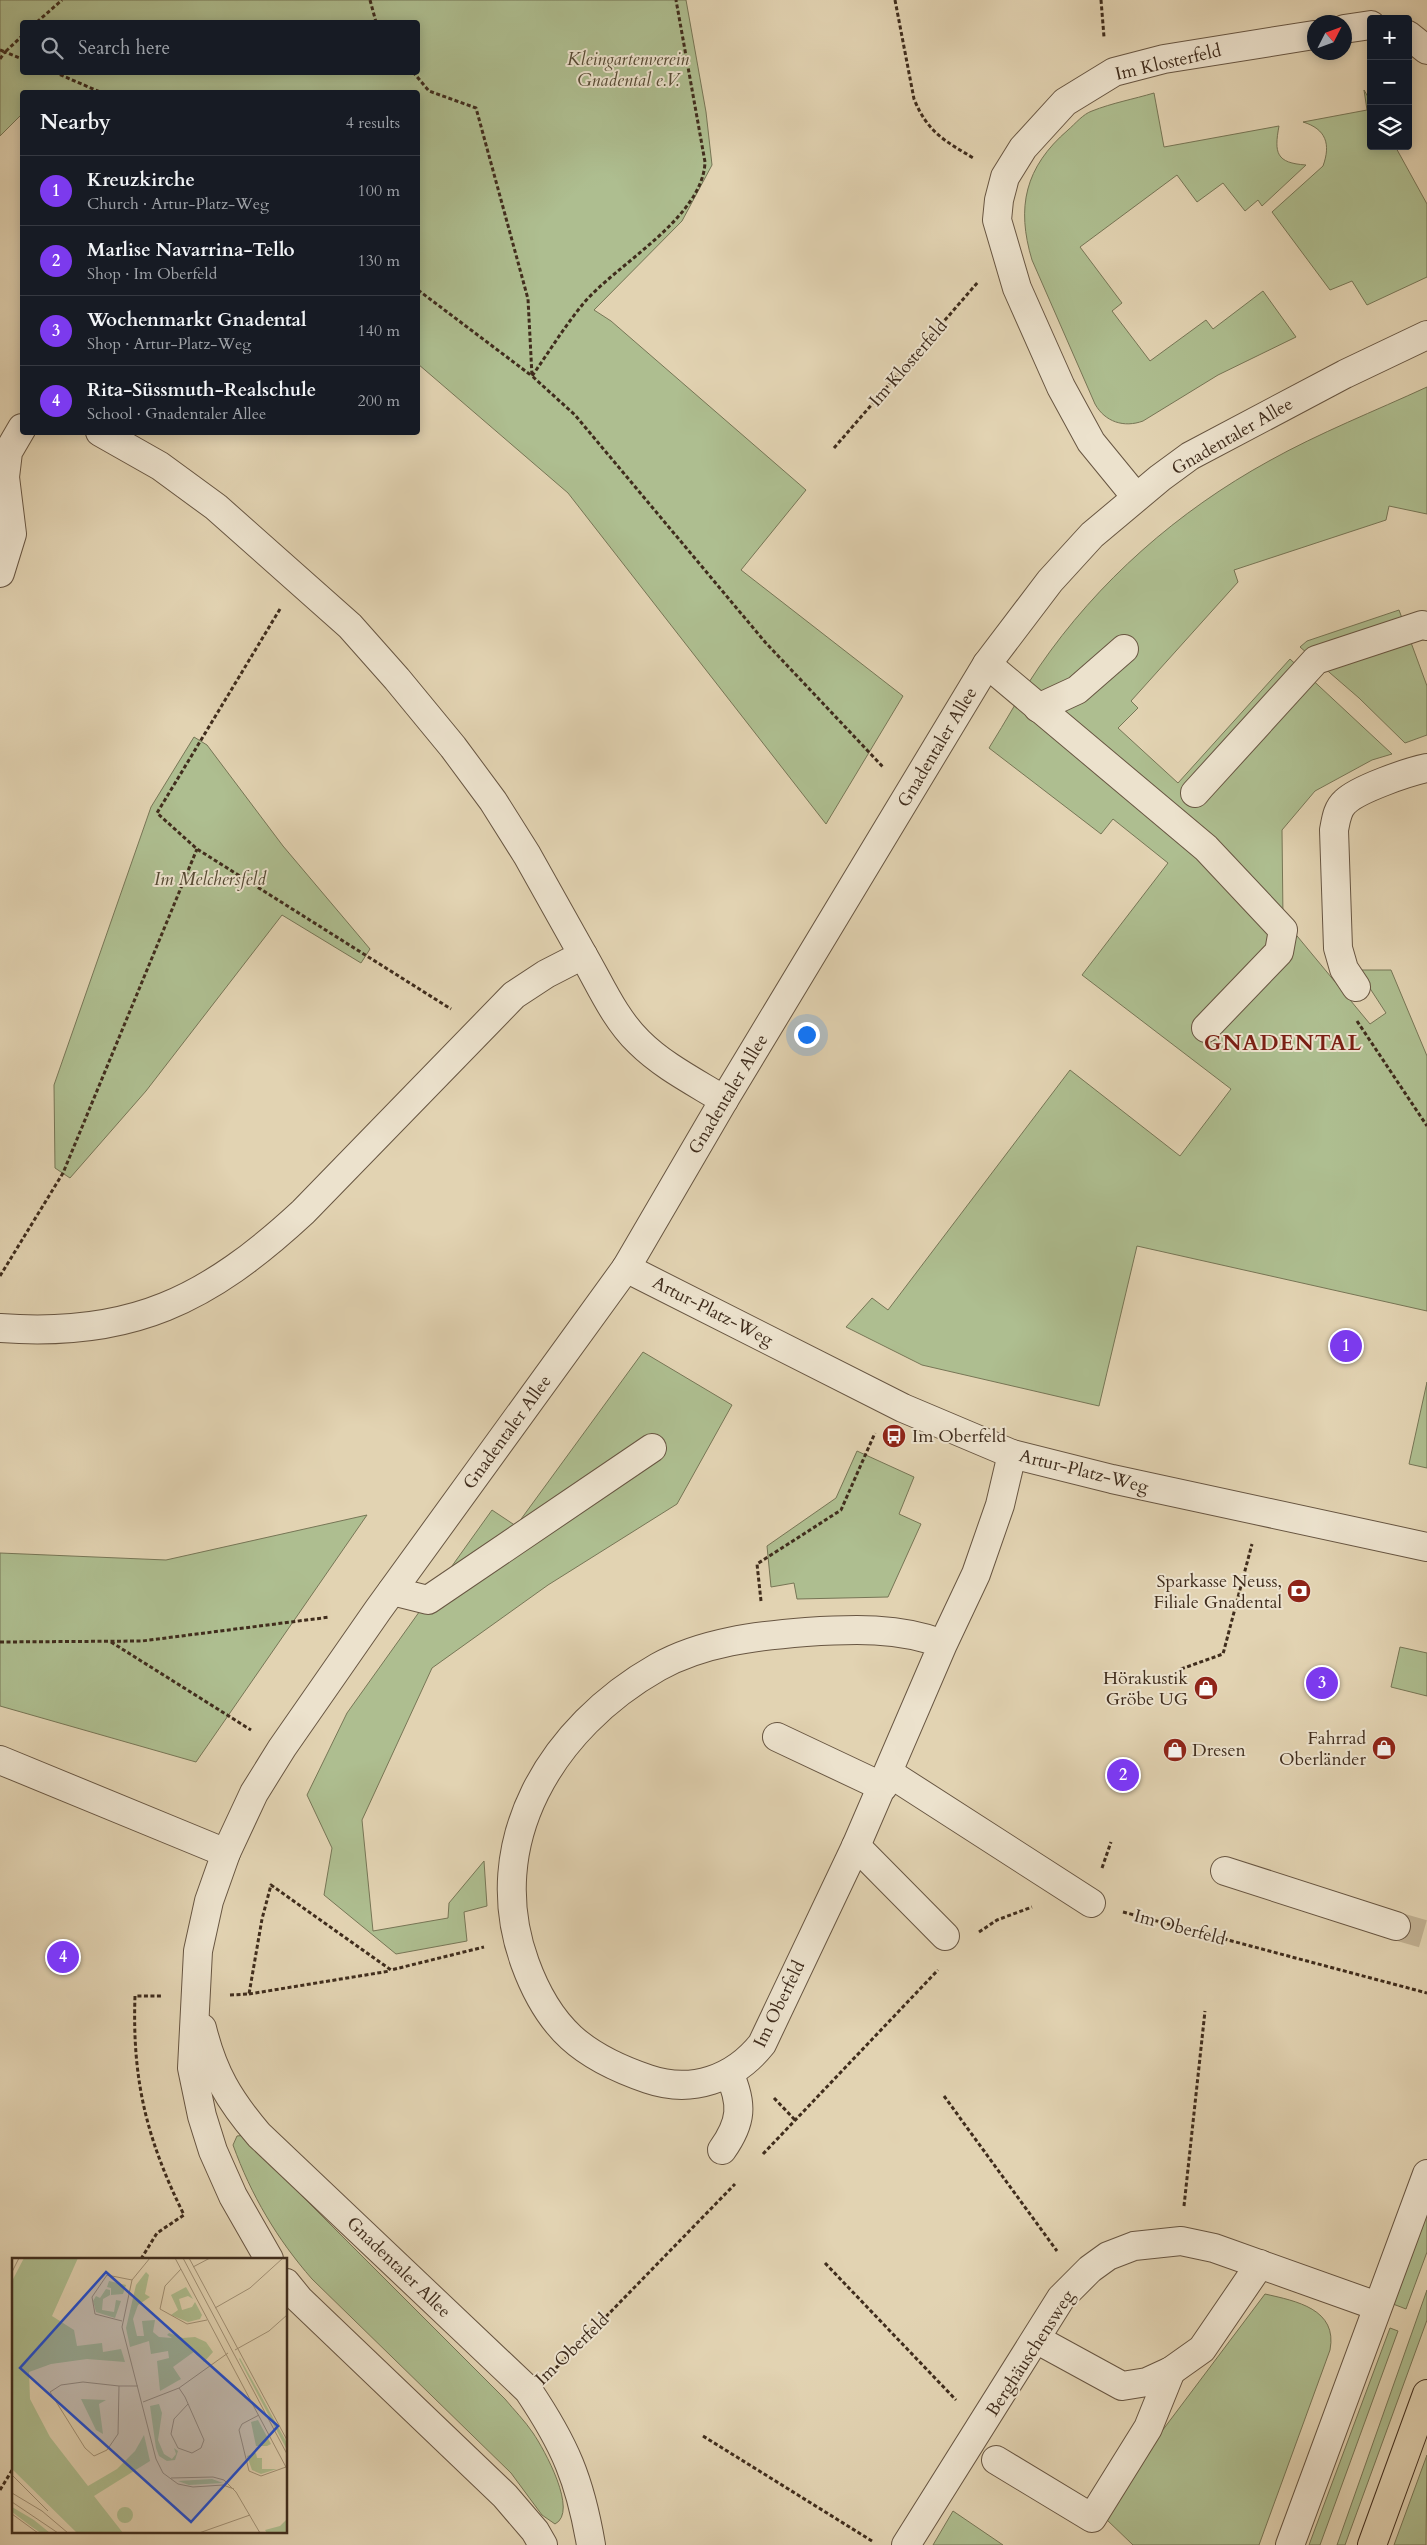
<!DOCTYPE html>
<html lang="en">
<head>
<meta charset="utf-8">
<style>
  body { margin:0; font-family:Cardo,serif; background:#242831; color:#f1f3f6 }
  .controls { position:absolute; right:15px; top:15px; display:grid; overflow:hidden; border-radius:5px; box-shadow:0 2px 12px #0003 }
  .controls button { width:45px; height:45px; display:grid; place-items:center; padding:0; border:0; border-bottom:1px solid #363941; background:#171b24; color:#f1f3f6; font:25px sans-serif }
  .compass { position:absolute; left:1307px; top:15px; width:45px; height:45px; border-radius:50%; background:#171b24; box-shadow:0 2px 12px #0003; rotate:48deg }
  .you { position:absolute; left:806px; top:1034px; width:18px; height:18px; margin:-12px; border:4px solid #fff; border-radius:50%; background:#1a73e8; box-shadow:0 0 0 8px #1a73e833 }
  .badge { display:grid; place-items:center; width:32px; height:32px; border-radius:50%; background:#7c3aed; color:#fff; font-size:16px; font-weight:700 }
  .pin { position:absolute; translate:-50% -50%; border:2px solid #fff; box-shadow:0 1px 5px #0006 }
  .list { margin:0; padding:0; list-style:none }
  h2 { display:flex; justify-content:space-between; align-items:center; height:65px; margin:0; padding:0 20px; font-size:21px }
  h2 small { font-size:16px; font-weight:400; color:#9ea1a6 }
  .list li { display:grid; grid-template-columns:32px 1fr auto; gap:15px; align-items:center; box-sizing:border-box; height:70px; padding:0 20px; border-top:1px solid #363941 }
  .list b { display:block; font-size:19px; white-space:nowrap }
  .list p { margin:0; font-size:16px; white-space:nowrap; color:#9ea1a6 }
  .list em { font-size:16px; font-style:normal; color:#9ea1a6 }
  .icon { flex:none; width:28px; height:28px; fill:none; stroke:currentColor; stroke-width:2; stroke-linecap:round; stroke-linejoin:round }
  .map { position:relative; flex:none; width:1427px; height:2545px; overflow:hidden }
  .search { position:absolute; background:#171b24; box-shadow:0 2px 12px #0003; left:20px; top:20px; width:400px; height:55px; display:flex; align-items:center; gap:12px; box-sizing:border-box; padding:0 18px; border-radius:5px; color:#9ea1a6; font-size:19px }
  .panel { position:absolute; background:#171b24; box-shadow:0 2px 12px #0003; left:20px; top:90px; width:400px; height:345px; border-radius:5px }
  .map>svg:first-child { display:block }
  .green { fill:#aebe90; stroke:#777656; fill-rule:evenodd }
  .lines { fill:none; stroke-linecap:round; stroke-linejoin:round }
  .minor-tunnel { stroke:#c2b294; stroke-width:28; stroke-dasharray:28 14; stroke-linecap:butt }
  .minor-casing { stroke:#685642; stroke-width:30 }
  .major-casing { stroke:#402d1d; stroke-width:30 }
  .path { stroke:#402d1d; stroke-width:3; stroke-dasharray:4 2.5; stroke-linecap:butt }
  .minor { stroke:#ece2cd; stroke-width:28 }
  .major { stroke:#e2d3b2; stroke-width:28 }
  .labels { text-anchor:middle; stroke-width:4; stroke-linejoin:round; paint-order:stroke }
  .park-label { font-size:18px; font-style:italic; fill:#564a34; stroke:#ece2cd }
  .street-label { font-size:18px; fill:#402d1d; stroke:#ece2cd }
  .poi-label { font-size:18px; fill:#402d1d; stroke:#ece2cd; text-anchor:end }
  .district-label { font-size:22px; font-weight:bold; letter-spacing:1px; fill:#7a1f14; stroke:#ece2cd }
  .inset-road { fill:none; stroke:#a19176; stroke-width:1 }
  .view { fill:#1d4ed8; fill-opacity:0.15; stroke:#1d4ed8; stroke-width:2.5 }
  .inset-edge { fill:none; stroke:#402d1d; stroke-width:2.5 }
</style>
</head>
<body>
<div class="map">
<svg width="1427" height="2545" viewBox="0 0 1427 2545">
  <rect width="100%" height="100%" fill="#e2d3b2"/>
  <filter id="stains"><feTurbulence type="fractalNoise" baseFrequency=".004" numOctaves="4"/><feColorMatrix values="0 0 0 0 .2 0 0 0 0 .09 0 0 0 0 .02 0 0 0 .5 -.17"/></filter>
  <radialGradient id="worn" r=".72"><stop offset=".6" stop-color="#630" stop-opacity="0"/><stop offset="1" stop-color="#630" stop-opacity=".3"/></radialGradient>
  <g class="green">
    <path d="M0,0H686L706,112L712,165L682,221L594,310L611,321L806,490L741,570L903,696L826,824L568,493L418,364V92H22V114L0,136ZM22,22H418V72H22Z"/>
    <path d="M1364,90L1371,102V146H1395L1427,204V277L1367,305L1352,281L1330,290L1272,212L1323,166C1331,144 1326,129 1303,122L1367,110Z"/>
    <path d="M1154,93L1164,147L1279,126C1274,153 1276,163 1306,165L1262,206L1258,200L1245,211L1223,183L1197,202L1177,175L1080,247L1122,303L1112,311L1150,361L1206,320L1213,329L1263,291L1296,337L1218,375L1143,421C1124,428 1105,422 1095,404L1032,260C1016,207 1025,167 1068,130C1075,124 1083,114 1092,111C1112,103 1134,99 1154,93Z"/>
    <path d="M1427,387V514L1389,506L1386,520L1234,570L1238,582L1131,701L1138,708L1118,728L1178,783L1290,659L1392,754L1372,760L1315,791L1282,830L1283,919L1370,1024L1386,1013L1358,970H1391L1427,1056V1311L1137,1246L1099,1406L922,1365L846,1327L872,1298L888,1310L1070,1070L1180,1156L1231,1089L1082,975L1168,863L1113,819L1101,834L989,748C1006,721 1021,693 1039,667C1098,581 1178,511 1269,461C1319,433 1375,411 1427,387Z"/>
    <polygon points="1399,610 1427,686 1427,735 1405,743 1359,698 1300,647 1307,641"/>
    <polygon points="194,737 207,745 283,846 370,949 361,963 282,915 146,1091 70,1178 55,1168 54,1085 151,807"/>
    <polygon points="643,1352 732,1405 677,1504 548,1585 432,1668 362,1820 373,1931 448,1918 449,1903 484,1861 487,1906 464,1912 467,1941 396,1954 324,1895 332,1848 307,1795 347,1713 492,1510 516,1526"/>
    <polygon points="1427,1382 1427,1468 1409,1464"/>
    <polygon points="857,1451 914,1477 899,1514 921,1524 888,1597 797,1599 794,1583 771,1587 767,1546 836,1498"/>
    <polygon points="367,1515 196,1762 0,1706 0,1553 166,1560"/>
    <polygon points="1400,1647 1427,1653 1427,1696 1391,1687"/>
    <path d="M246,2135L275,2162L301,2195L505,2399C514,2410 525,2421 533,2433C544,2449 579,2512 555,2524L542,2515L511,2473L312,2279C277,2239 251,2195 233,2145L237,2136Z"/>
    <polygon points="1427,2211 1427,2252 1406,2309 1393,2304"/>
    <polygon points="1427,2290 1427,2320 1345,2545 1337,2545"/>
    <path d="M1265,2294C1296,2301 1338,2309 1330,2350L1259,2545H1133L1106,2519L1159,2435Z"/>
    <polygon points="1390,2328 1398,2331 1320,2545 1309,2545"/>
    <polygon points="1427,2455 1426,2545 1394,2545"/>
    <polygon points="953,2511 1003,2545 933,2545"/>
  </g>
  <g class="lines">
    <polyline class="minor-tunnel" points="1396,1926 1427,1935"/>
    <g class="minor-casing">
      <g id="minor">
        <polyline points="1344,29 1371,25"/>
        <polyline points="1408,35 1427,50"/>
        <polyline points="1136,497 1091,442 1061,387 1017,288 997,220 999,200 1005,177 1023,148 1065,102 1114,72 1164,59 1314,35"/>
        <polyline points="0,573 12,534 5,477 8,452 22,428"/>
        <polyline points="987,664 1206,848 1283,930 1279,952 1206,1028"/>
        <polyline points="1038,708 1077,690 1124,649"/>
        <polyline points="1195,793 1316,660 1422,625 1427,626"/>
        <path d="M583,955C600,984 614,1018 639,1042C663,1066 695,1082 724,1100"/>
        <path d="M1356,987L1344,969L1338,948L1334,830C1336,820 1337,809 1345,802C1358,789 1408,772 1427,768"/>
        <polyline points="626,1268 903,1408 1012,1454 1112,1479 1427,1547"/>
        <path d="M0,1328C131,1338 208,1300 303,1212L514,995L546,974L583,955L527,855L493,801L453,747L397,679L350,626L216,507L160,466L100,432"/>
        <polyline points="392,1591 428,1600 652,1448"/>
        <path d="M943,1644C899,1627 852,1629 806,1632C756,1636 703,1642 658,1667C552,1727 481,1842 525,1963C549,2029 583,2057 648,2079C692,2094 734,2079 762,2044L856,1846L943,1644L976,1574L1000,1505L1012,1454"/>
        <polyline points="777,1737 883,1787"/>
        <polyline points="0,1760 226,1853"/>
        <polyline points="889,1773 1091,1903"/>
        <polyline points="856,1846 945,1936"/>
        <polyline points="1225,1871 1396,1926"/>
        <path d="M202,2028C213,2073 229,2100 259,2135L528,2390C565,2445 580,2480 591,2545"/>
        <path d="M722,2150C742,2122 743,2104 729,2073"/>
        <polyline points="269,2259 233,2196 213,2151 202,2116 192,2068 198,1951 209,1901 226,1853 254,1793 282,1748 378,1610 626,1268 724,1100 987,664 1050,581 1092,535 1160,478 1190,456 1345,374 1427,335"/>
        <polyline points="286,2283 299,2299 505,2496 535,2531 543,2545"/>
        <polyline points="1036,2339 1122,2386 1147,2382 1171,2371 1202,2349 1260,2264"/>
        <polyline points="996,2460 1092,2518 1148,2428 1171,2371"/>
        <polyline points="906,2545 1061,2298 1090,2269 1108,2256 1134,2246 1181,2241 1214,2248 1377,2306"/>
        <polyline points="1290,2545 1427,2174"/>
      </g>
    </g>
    <g class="major-casing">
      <polyline id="major" points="1372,2545 1427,2394"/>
    </g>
    <g class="path">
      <polyline points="370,0 376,22"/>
      <path d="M895,0L914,99C928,133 945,141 975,159"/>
      <polyline points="1101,0 1104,37"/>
      <polyline points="37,22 62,0"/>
      <polyline points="0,50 5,52 22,36"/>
      <polyline points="0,59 5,52 22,59"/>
      <polyline points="54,72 100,92"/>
      <polyline points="413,72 429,91 476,108 528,299 532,376 575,415 765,642 883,767"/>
      <path d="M418,290L532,376C549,352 564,327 583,304C615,265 703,218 705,162L676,0"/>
      <polyline points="834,448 978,282"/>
      <polyline points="280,609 157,813 197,849 451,1009"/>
      <polyline points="1357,1021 1427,1126"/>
      <polyline points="0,1276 63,1173 197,849"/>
      <polyline points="761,1601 757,1564 841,1510 875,1433"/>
      <polyline points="0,1642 142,1641 330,1617"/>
      <polyline points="111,1642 251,1730"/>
      <polyline points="1181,1669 1223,1654 1252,1544"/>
      <polyline points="1102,1868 1111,1842"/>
      <polyline points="1123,1912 1427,1993"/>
      <polyline points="979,1932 997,1920 1032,1907"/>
      <polyline points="249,1994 390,1971"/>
      <polyline points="230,1995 249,1994 262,1919 271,1885 391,1970 484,1947"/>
      <polyline points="944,2096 1057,2251"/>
      <polyline points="774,2098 795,2120"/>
      <polyline points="763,2154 938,1970"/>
      <polyline points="1184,2206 1205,2011"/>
      <path d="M141,2259L157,2233L184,2215C147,2140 132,2081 135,1996H161"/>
      <polyline points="825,2263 956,2400"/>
      <polyline points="556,2368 735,2184"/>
      <polyline points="703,2436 872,2541"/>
      <polyline points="0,2490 14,2467"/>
    </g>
    <use href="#minor" class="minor"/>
    <use href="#major" class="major"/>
  </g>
  <defs>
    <g id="bus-disc" transform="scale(1.25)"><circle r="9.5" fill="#8f2418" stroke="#ece2cd"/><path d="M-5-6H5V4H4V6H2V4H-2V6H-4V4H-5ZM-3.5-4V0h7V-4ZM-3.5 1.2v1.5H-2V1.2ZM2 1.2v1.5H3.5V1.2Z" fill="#fff"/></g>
    <g id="bank-disc" transform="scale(1.25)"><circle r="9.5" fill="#8f2418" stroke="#ece2cd"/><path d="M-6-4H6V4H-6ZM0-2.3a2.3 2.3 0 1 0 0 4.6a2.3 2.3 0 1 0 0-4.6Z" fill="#fff"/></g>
    <g id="shop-disc" transform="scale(1.25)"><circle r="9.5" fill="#8f2418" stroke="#ece2cd"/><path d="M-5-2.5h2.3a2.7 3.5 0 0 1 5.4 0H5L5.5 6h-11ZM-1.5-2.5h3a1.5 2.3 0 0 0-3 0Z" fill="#fff"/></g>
  </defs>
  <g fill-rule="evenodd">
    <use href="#bus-disc" x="894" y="1436"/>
    <use href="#bank-disc" x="1299" y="1591"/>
    <use href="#shop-disc" x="1206" y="1688"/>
    <use href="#shop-disc" x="1384" y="1748"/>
    <use href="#shop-disc" x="1175" y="1750"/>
  </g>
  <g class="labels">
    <g class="park-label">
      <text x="628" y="65">Kleingartenverein<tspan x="628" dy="21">Gnadental e.V.</tspan></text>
      <text x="210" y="885">Im Melchersfeld</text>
    </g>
    <g class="street-label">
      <text transform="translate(1168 62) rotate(-13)" y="6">Im Klosterfeld</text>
      <text transform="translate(908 363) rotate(-49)" y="6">Im Klosterfeld</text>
      <text transform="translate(1232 436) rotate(-30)" y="6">Gnadentaler Allee</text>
      <text transform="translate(937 747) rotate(-59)" y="6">Gnadentaler Allee</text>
      <text transform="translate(728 1094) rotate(-59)" y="6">Gnadentaler Allee</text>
      <text transform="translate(713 1311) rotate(27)" y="6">Artur-Platz-Weg</text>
      <text transform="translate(507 1432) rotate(-54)" y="6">Gnadentaler Allee</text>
      <text transform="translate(1084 1471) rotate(14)" y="6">Artur-Platz-Weg</text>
      <text transform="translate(1180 1927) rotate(15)" y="6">Im Oberfeld</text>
      <text transform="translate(779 2004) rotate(-64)" y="6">Im Oberfeld</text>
      <text transform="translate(399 2267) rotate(44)" y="6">Gnadentaler Allee</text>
      <text transform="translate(572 2349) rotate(-44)" y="6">Im Oberfeld</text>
      <text transform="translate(1030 2353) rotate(-57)" y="6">Berghäuschensweg</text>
    </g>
    <g class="poi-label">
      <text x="912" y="1442" text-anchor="start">Im Oberfeld</text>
      <text x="1282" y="1587">Sparkasse Neuss,<tspan x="1282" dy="21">Filiale Gnadental</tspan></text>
      <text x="1188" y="1684">Hörakustik<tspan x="1188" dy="21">Gröbe UG</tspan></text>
      <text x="1366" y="1744">Fahrrad<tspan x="1366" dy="21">Oberländer</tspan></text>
      <text x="1192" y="1756" text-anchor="start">Dresen</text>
    </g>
    <g class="district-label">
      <text x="1283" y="1050">GNADENTAL</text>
    </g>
  </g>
  <g transform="translate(12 2258)">
    <rect width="275" height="275" fill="#e2d3b2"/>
    <path d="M12,0H66L40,58L62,72L65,88L90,85L91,94L109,91L113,104L75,101L39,106L17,114L18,141L38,179L76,228L105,211L123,193L132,177L138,203L82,238L111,275H65L0,211V23ZM134,14L137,17L133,36L138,39L126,47L121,61L125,78H132L130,63L143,62L141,74L147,79L160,80L155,77L157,75L171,80L183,79L194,84L201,94L192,104L183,93L161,109L169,121L148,133L145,103L157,100L156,93L139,96L137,83L118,89L114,70L124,27ZM97,23L114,27L111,36L99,37V30L95,29ZM174,29L181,41L176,38L167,41L170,52L180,49L183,44L190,57L188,61L176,64L159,57L166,52L159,37ZM94,31L98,32V37L91,41L90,52L102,54L104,42L109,43L103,60L84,54L81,43L84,38L88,40ZM228,100L275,185V192L227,101ZM69,141L94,142L87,146L91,176L84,172ZM147,146L150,155L146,182L152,196L160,201L164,196L162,190L166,193L163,202L155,203L147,198L144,190L138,148ZM246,162L259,186L255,188H244L239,164ZM244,195L245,200H250V211H265L249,216L240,212L235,198ZM200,221L211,225L177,227L166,223ZM105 257a8 8 0 1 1 16 0a8 8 0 1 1-16 0ZM0,249L22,262L38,275H29L20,269L0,254ZM275,261V275H255L253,272L268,268Z" fill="#aebe90"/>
    <path class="inset-road" d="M138,0L120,22L110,69L144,201L151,215L166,226L181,229L211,227L222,231M163,0L275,211M171,0L275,196M177,0L275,182M181,9L198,0M169,11L153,28L148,51L175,66L195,62M0,14L7,0M203,50L238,30L271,0M110,63L83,56L80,39L95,17L120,22M223,92L257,73L275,57M71,124L107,128L106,176L95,192L82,198L73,190L38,134L49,127ZM107,128H126M167,130L173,139L192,182L189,190L180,195L166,190L159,176L162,161L176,146M131,144L167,130L216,95M247,157L230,166L227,172L237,213L249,218L274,209M0,217L36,253M159,220L201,219L212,222L224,234L248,275M0,235L30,253L56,275M0,244L46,275M0,256L26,275M187,275L238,257"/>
    <path class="view" d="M94,14L266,168L179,264L8,110Z"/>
    <rect width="275" height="275" class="inset-edge"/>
  </g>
  <rect width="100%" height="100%" filter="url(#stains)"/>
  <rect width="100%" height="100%" fill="url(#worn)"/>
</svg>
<div class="controls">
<button>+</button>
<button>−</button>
<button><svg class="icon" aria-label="layers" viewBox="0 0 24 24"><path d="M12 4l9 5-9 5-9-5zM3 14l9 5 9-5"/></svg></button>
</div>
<svg class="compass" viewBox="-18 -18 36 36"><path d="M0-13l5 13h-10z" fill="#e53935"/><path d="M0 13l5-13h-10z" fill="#9ea1a6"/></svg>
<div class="you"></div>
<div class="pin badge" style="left:1346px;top:1346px">1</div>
<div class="pin badge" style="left:1123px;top:1775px">2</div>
<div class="pin badge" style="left:1322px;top:1683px">3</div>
<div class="pin badge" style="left:63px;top:1957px">4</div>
<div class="search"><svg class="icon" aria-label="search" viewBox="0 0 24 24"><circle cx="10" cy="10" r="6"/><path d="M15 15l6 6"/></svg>Search here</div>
<section class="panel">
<h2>Nearby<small>4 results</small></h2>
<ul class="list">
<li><span class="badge">1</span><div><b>Kreuzkirche</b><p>Church · Artur-Platz-Weg</p></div><em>100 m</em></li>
<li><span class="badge">2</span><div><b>Marlise Navarrina-Tello</b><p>Shop · Im Oberfeld</p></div><em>130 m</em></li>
<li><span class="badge">3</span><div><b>Wochenmarkt Gnadental</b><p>Shop · Artur-Platz-Weg</p></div><em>140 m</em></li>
<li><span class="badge">4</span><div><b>Rita-Süssmuth-Realschule</b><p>School · Gnadentaler Allee</p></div><em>200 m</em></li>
</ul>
</section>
</div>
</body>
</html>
